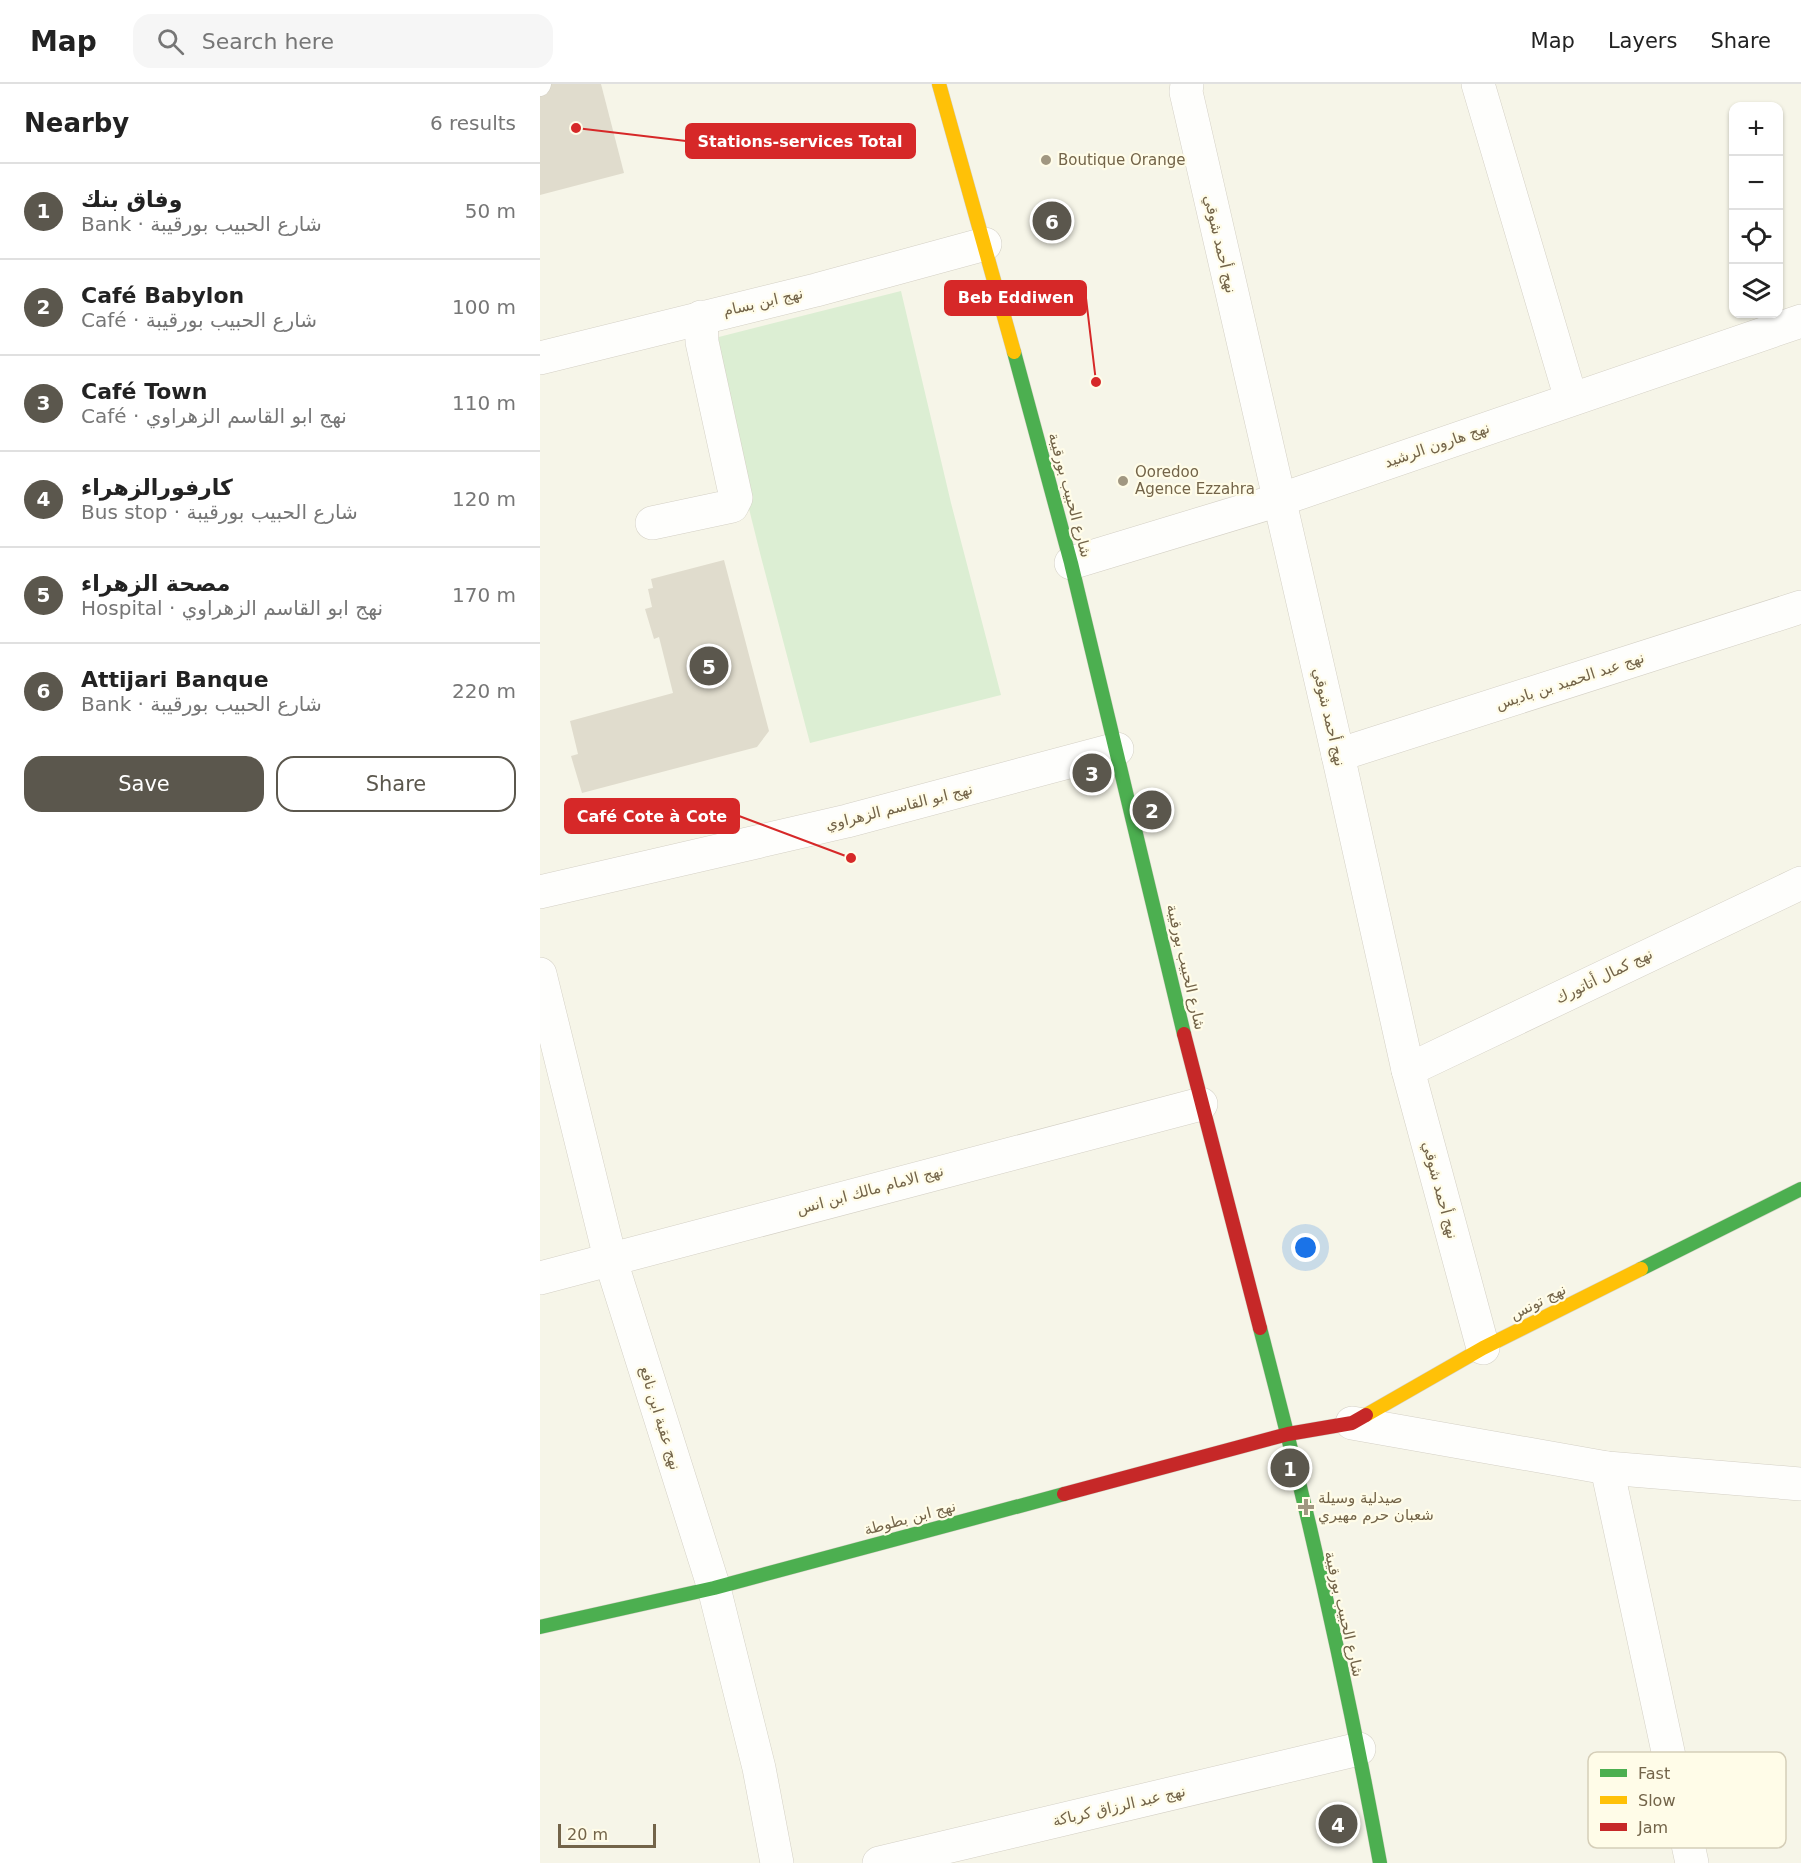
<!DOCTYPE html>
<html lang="en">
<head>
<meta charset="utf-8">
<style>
  body { margin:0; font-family:"DejaVu Sans",Vazirmatn,sans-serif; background:#f6f6f6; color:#222 }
  .controls { position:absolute; right:18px; top:18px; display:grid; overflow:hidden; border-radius:12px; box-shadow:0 2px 4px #0004 }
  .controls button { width:54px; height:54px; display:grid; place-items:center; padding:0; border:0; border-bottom:2px solid #e0e0e0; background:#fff; color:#222; font:30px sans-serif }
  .scale { position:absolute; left:18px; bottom:15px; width:98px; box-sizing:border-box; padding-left:6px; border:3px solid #736449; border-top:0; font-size:16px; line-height:21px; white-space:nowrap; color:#736449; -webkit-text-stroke:4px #fffce8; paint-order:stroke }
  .you { position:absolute; left:766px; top:1164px; width:21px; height:21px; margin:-15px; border:4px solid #fff; border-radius:50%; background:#1a73e8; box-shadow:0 0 0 9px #1a73e833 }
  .badge { display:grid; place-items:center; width:39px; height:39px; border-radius:50%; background:#5b574d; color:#fff; font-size:20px; font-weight:700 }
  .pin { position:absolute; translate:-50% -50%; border:3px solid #fff; box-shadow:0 2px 6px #0006 }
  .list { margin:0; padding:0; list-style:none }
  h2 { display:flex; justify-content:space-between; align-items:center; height:78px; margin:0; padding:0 24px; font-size:26px }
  h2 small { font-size:20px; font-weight:400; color:#767676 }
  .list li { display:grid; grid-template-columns:39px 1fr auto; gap:18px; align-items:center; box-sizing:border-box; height:96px; padding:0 24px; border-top:2px solid #e0e0e0 }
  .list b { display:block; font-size:22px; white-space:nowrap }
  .list p { margin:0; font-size:20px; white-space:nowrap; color:#767676 }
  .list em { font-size:20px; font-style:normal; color:#767676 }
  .actions { display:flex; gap:12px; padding:18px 24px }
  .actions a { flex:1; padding:14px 0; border:2px solid #5b574d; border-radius:18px; text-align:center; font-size:21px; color:#5b574d }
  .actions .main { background:#5b574d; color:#fff }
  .icon { flex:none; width:33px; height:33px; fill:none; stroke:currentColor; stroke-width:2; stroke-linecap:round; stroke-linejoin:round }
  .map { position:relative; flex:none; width:1261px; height:1779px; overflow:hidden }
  header { display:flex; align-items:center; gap:36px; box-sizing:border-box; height:84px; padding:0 30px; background:#fff; border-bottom:2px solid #e0e0e0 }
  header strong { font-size:28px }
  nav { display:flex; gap:33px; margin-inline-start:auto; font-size:21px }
  .search { width:420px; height:54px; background:#f6f6f6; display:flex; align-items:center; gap:15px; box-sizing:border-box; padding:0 21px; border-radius:18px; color:#767676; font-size:22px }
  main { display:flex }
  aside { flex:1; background:#fff }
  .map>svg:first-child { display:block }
  .green { fill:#dceed3 }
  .building { fill:#e0dccd }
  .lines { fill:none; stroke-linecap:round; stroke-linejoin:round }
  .lane-casing { stroke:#d4d0c5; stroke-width:21 }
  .street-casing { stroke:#d4d0c5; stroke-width:34 }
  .fast-casing { stroke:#d4d1c5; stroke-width:15 }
  .slow-casing { stroke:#d4d1c5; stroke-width:15 }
  .jam-casing { stroke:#d4d1c5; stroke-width:15 }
  .lane { stroke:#fefefc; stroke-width:20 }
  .street { stroke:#fefefc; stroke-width:33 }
  .fast { stroke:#4caf50; stroke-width:14 }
  .slow { stroke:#ffc107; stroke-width:14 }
  .jam { stroke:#c62828; stroke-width:14 }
  .poi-dot { fill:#a19781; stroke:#fffce8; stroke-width:2 }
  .labels { text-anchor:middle; stroke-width:4.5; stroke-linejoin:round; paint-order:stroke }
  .poi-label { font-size:15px; fill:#736449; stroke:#fffce8; text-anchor:start }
  .street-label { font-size:15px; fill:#736449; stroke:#fffce8 }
  .key { fill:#fffce8; stroke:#d5ceb8; stroke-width:1.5 }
  .key-label { font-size:16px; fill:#736449 }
  .leader { fill:none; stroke:#d62828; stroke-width:2 }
  .callout-dot { fill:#d62828; stroke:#fffce8; stroke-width:2 }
  .callout { fill:#d62828; stroke:#d62828; stroke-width:2 }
  .callout-label { font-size:16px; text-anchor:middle; font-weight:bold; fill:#fff }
</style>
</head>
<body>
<header>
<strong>Map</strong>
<div class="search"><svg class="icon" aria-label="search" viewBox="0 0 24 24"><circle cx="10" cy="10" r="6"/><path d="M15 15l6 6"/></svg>Search here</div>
<nav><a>Map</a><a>Layers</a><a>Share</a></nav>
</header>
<main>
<aside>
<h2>Nearby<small>6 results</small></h2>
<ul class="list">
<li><span class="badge">1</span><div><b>وفاق بنك</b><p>Bank · شارع الحبيب بورقيبة</p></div><em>50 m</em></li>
<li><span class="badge">2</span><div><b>Café Babylon</b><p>Café · شارع الحبيب بورقيبة</p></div><em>100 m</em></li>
<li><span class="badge">3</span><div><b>Café Town</b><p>Café · نهج ابو القاسم الزهراوي</p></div><em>110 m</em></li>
<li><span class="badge">4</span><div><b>كارفورالزهراء</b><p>Bus stop · شارع الحبيب بورقيبة</p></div><em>120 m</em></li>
<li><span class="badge">5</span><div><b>مصحة الزهراء</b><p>Hospital · نهج ابو القاسم الزهراوي</p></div><em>170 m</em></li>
<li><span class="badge">6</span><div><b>Attijari Banque</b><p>Bank · شارع الحبيب بورقيبة</p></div><em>220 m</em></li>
</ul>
<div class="actions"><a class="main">Save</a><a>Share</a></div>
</aside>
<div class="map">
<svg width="1261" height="1779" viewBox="0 0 1261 1779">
  <rect width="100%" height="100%" fill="#f6f5e8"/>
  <polygon class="green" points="361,207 411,419 461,611 270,659 221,473 167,256"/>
  <g class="building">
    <polygon points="0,0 61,0 84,89 0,111"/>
    <polygon points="184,476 229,647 217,663 42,709 31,672 38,670 30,637 133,609 119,553 114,555 105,525 112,523 108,505 113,504 111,495"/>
  </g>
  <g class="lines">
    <g class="lane-casing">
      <polyline id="lane" points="0,2 1,0"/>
    </g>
    <g class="street-casing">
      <g id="street">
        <polyline points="647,0 646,8 798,671 868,986 943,1264"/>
        <polyline points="938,0 1031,315"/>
        <polyline points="0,274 276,206 445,160"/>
        <polyline points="112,439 192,422 196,414 162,258 161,233"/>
        <polyline points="531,479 739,416 1261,237"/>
        <polyline points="798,671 1261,523"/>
        <polyline points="0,808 307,737 577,665"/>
        <polyline points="0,890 70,1174 174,1504 219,1684 237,1779"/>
        <polyline points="868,986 1261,799"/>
        <polyline points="0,1194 661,1020"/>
        <polyline points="812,1339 1067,1384 1261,1400"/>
        <polyline points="1067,1384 1152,1779"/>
        <polyline points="339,1779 819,1665"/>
      </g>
    </g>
    <g class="fast-casing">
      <g id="fast">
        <polyline points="474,268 531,479 644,950"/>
        <polyline points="1101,1185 1261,1105"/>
        <path d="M720,1244C767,1421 807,1599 840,1779"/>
        <polyline points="0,1543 174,1504 524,1410"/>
      </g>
    </g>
    <g class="slow-casing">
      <g id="slow">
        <polyline points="399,0 474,268"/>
        <polyline points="826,1331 943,1264 1101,1185"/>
      </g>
    </g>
    <g class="jam-casing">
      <g id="jam">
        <polyline points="644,950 720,1244"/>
        <polyline points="524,1410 748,1350 812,1339 826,1331"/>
      </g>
    </g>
    <use href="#lane" class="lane"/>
    <use href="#street" class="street"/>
    <use href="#fast" class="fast"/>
    <use href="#slow" class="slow"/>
    <use href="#jam" class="jam"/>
  </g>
  <g class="poi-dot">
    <circle cx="506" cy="76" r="6"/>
    <circle cx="583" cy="397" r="6"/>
    <path d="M763 1414h6v6h6v6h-6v6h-6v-6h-6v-6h6z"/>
  </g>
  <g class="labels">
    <g class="poi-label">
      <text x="518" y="81">Boutique Orange</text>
      <text x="595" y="393">Ooredoo<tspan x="595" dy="17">Agence Ezzahra</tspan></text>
      <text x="778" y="1419">صيدلية وسيلة<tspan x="778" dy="17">شعبان حرم مهيري</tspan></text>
    </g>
    <g class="street-label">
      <text transform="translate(680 160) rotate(77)" y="5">نهج أحمد شوقي</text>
      <text transform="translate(223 218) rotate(-13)" y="5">نهج ابن بسام</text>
      <text transform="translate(897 361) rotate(-19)" y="5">نهج هارون الرشيد</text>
      <text transform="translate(530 411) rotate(75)" y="5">شارع الحبيب بورقيبة</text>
      <text transform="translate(1030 597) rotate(-18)" y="5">نهج عبد الحميد بن باديس</text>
      <text transform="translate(789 633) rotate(77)" y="5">نهج أحمد شوقي</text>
      <text transform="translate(359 723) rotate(-14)" y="5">نهج ابو القاسم الزهراوي</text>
      <text transform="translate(646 883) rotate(77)" y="5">شارع الحبيب بورقيبة</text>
      <text transform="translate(1064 892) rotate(-26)" y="5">نهج كمال أتاتورك</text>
      <text transform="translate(330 1106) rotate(-15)" y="5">نهج الامام مالك ابن انس</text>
      <text transform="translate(900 1106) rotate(75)" y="5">نهج أحمد شوقي</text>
      <text transform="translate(998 1218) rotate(-27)" y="5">نهج تونس</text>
      <text transform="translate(120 1334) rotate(73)" y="5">نهج عقبة ابن نافع</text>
      <text transform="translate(370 1434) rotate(-15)" y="5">نهج ابن بطوطة</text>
      <text transform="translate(804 1530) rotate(77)" y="5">شارع الحبيب بورقيبة</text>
      <text transform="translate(579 1722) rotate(-13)" y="5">نهج عبد الرزاق كرباكة</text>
    </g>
  </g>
  <rect x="1048" y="1668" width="198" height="96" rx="9" class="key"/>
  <rect x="1060" y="1685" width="27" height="8" fill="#4caf50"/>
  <rect x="1060" y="1712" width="27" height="8" fill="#ffc107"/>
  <rect x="1060" y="1739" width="27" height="8" fill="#c62828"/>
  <g class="key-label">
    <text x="1098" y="1695">Fast</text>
    <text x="1098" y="1722">Slow</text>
    <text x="1098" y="1749">Jam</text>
  </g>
  <path class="leader" d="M36 44L146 57M556 298L546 214M311 774L199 732"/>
  <g class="callout-dot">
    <circle cx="36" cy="44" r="6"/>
    <circle cx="556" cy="298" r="6"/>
    <circle cx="311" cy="774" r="6"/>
  </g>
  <g class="callout">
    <rect x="146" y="40" width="229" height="34" rx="6"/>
    <rect x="405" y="197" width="141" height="34" rx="6"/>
    <rect x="25" y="715" width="174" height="34" rx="6"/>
  </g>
  <g class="callout-label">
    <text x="260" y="63">Stations-services Total</text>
    <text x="476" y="219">Beb Eddiwen</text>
    <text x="112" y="738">Café Cote à Cote</text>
  </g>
</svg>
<div class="controls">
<button>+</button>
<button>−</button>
<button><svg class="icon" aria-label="locate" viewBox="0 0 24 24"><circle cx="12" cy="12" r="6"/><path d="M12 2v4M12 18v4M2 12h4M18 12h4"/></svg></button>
<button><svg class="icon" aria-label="layers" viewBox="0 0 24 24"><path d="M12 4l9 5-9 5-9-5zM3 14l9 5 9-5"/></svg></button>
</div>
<div class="scale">20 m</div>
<div class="you"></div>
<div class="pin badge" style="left:750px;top:1384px">1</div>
<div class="pin badge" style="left:612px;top:726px">2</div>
<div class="pin badge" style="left:552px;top:689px">3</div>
<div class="pin badge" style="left:798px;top:1740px">4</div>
<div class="pin badge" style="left:169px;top:582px">5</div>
<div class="pin badge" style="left:512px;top:137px">6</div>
</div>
</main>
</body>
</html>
